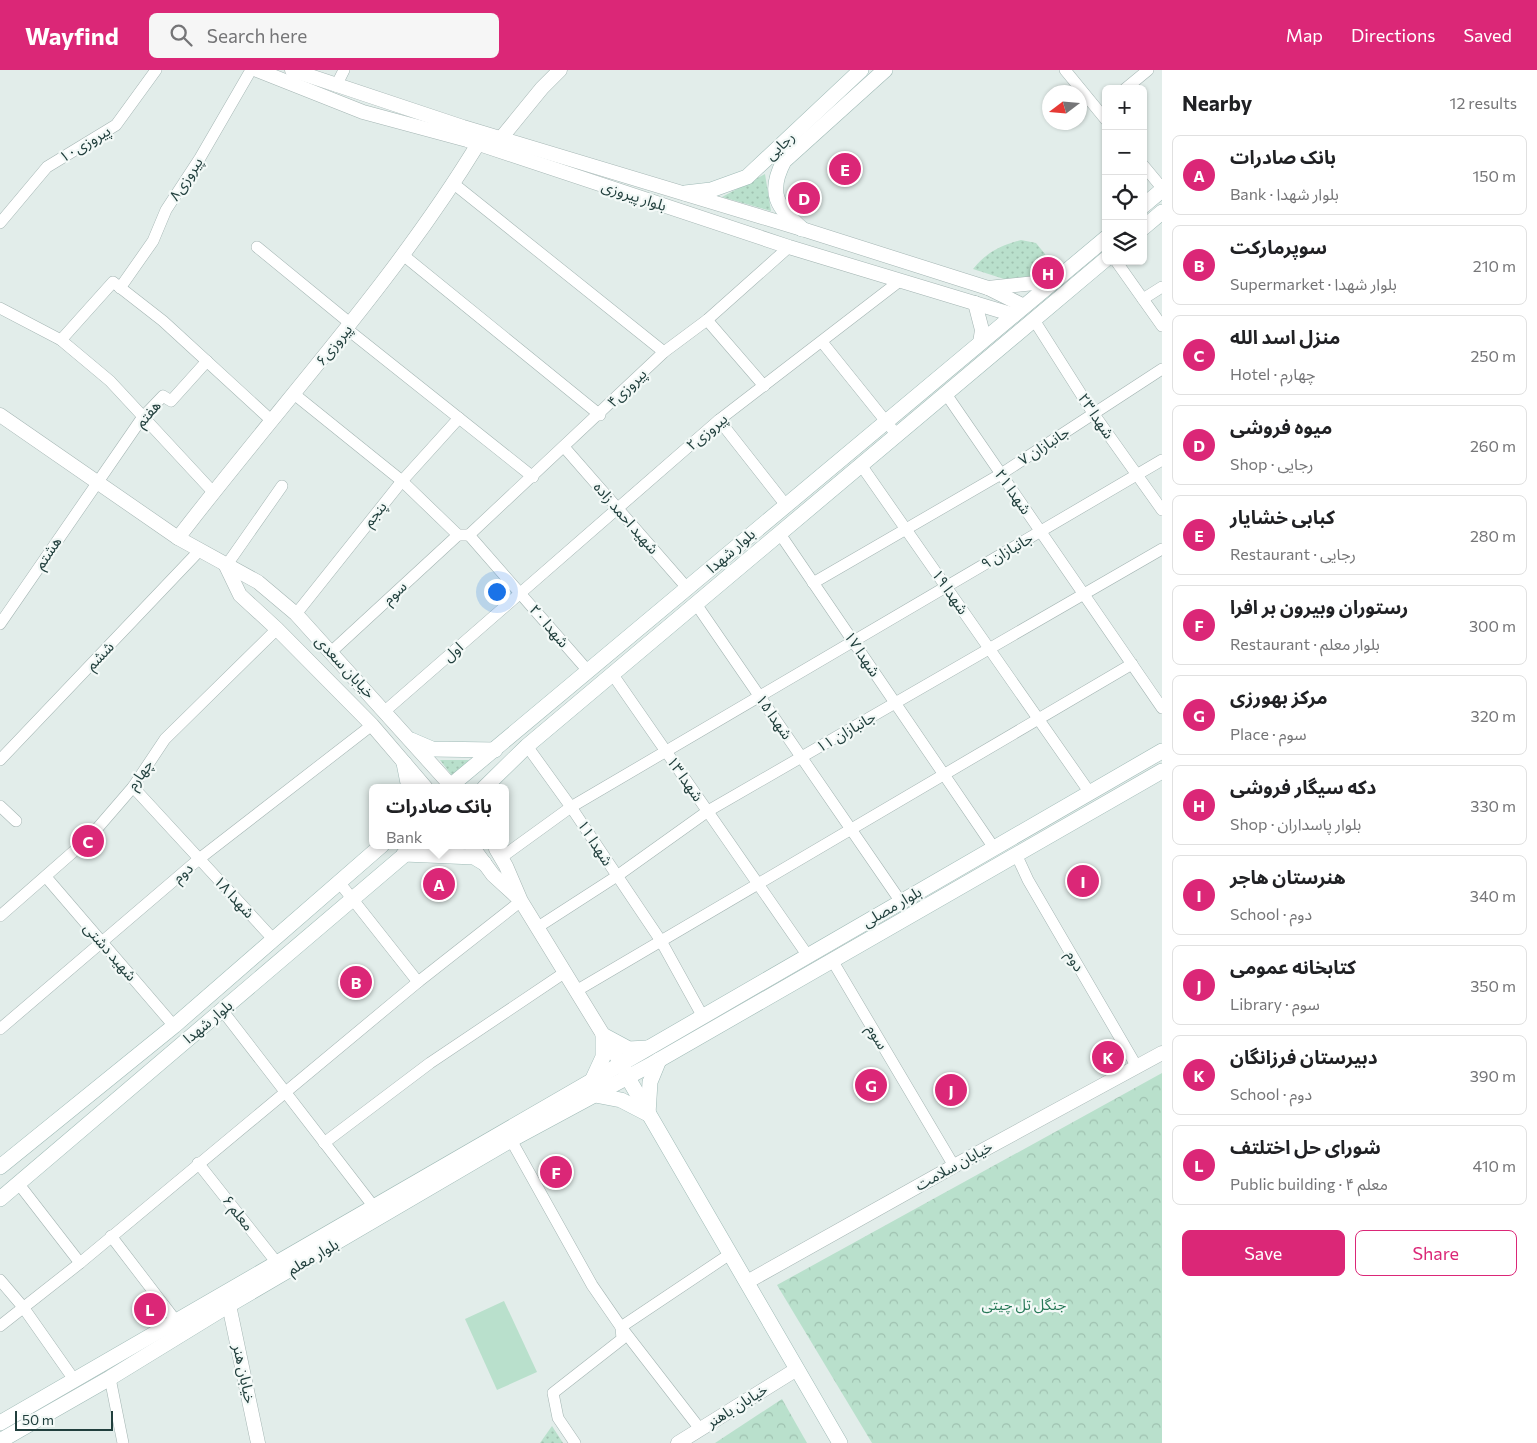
<!DOCTYPE html>
<html lang="en">
<head>
<meta charset="utf-8">
<style>
  body { margin:0; font-family:Commissioner,"Noto Sans Arabic",sans-serif; background:#f6f6f6; color:#202124 }
  .controls { position:absolute; right:15px; top:15px; display:grid; overflow:hidden; border-radius:8px; box-shadow:0 1px 4px #0004 }
  .controls button { width:45px; height:45px; display:grid; place-items:center; padding:0; border:0; border-bottom:1px solid #e0e0e0; background:#fff; color:#202124; font:25px sans-serif }
  .compass { position:absolute; left:1042px; top:15px; width:45px; height:45px; border-radius:50%; background:#fff; box-shadow:0 1px 4px #0004; rotate:254deg }
  .scale { position:absolute; left:15px; bottom:12px; width:98px; box-sizing:border-box; padding-left:5px; border:2px solid #213f3d; border-top:0; font-size:14px; line-height:18px; white-space:nowrap; color:#213f3d; -webkit-text-stroke:4px #f3f9f7; paint-order:stroke }
  .you { position:absolute; left:496px; top:521px; width:18px; height:18px; margin:-12px; border:4px solid #fff; border-radius:50%; background:#1a73e8; box-shadow:0 0 0 8px #1a73e833 }
  .badge { display:grid; place-items:center; width:32px; height:32px; border-radius:50%; background:#db2777; color:#fff; font-size:16px; font-weight:700 }
  .pin { position:absolute; translate:-50% -50%; border:2px solid #fff; box-shadow:0 1px 5px #0006 }
  .popup { position:absolute; left:369px; top:714px; width:140px; height:65px; box-sizing:border-box; display:grid; place-content:center; border-radius:8px; background:#fff; filter:drop-shadow(0 1px 4px #0005); font-size:16px; white-space:nowrap; color:#757577 }
  .popup b { font-size:19px; color:#202124 }
  .popup::after { content:''; position:absolute; left:50%; top:100%; margin-left:-10px; border:10px solid transparent; border-top-color:#fff }
  .list { margin:0; padding:0; list-style:none }
  h2 { display:flex; justify-content:space-between; align-items:center; height:65px; margin:0; padding:0 20px; font-size:21px }
  h2 small { font-size:16px; font-weight:400; color:#757577 }
  .list li { display:grid; grid-template-columns:32px 1fr auto; gap:15px; align-items:center; box-sizing:border-box; height:80px; margin:0 10px 10px; padding:0 10px; border:1px solid #e0e0e0; border-radius:8px }
  .list b { display:block; font-size:19px; white-space:nowrap }
  .list p { margin:0; font-size:16px; white-space:nowrap; color:#757577 }
  .list em { font-size:16px; font-style:normal; color:#757577 }
  .actions { display:flex; gap:10px; padding:15px 20px }
  .actions a { flex:1; padding:11px 0; border:1px solid #db2777; border-radius:8px; text-align:center; font-size:18px; color:#db2777 }
  .actions .main { background:#db2777; color:#fff }
  .icon { flex:none; width:28px; height:28px; fill:none; stroke:currentColor; stroke-width:2; stroke-linecap:round; stroke-linejoin:round }
  .map { position:relative; flex:none; width:1162px; height:1373px; overflow:hidden }
  header { display:flex; align-items:center; gap:30px; box-sizing:border-box; height:70px; padding:0 25px; background:#db2777; color:#fff }
  header strong { font-size:24px }
  nav { display:flex; gap:28px; margin-inline-start:auto; font-size:18px }
  .search { width:350px; height:45px; background:#f6f6f6; display:flex; align-items:center; gap:12px; box-sizing:border-box; padding:0 18px; border-radius:8px; color:#757577; font-size:19px }
  main { display:flex }
  aside { flex:1; background:#fff }
  .map>svg:first-child { display:block }
  .grass { fill:url(#grass-dots) }
  .forest { fill:url(#forest-crowns) }
  .pitch { fill:#b9e0cc }
  .lines { fill:none; stroke-linecap:round; stroke-linejoin:round }
  .minor-casing { stroke:#a4b5b3; stroke-width:12 }
  .tertiary-casing { stroke:#a4b5b3; stroke-width:15 }
  .secondary-casing { stroke:#9fbab6; stroke-width:16 }
  .minor { stroke:#fff; stroke-width:11 }
  .tertiary { stroke:#fff; stroke-width:14 }
  .secondary { stroke:#fff; stroke-width:15 }
  .labels { text-anchor:middle; stroke-width:4.5; stroke-linejoin:round; paint-order:stroke }
  .street-label { font-size:15px; fill:#213f3d; stroke:#f3f9f7 }
  .park-label { font-size:15px; fill:#287958; stroke:#f3f9f7 }
</style>
</head>
<body>
<header>
<strong>Wayfind</strong>
<div class="search"><svg class="icon" aria-label="search" viewBox="0 0 24 24"><circle cx="10" cy="10" r="6"/><path d="M15 15l6 6"/></svg>Search here</div>
<nav><a>Map</a><a>Directions</a><a>Saved</a></nav>
</header>
<main>
<div class="map">
<svg width="1162" height="1373" viewBox="0 0 1162 1373">
  <defs>
    <pattern id="grass-dots" width="8" height="8" patternUnits="userSpaceOnUse" patternTransform="scale(1.25)"><rect width="8" height="8" fill="#b9e0cc"/><path d="M2 2h.1M6 6h.1" fill="none" stroke="#9fc1b0" stroke-width="1.8" stroke-linecap="round"/></pattern>
    <pattern id="forest-crowns" width="20" height="18" patternUnits="userSpaceOnUse" patternTransform="scale(1.25)"><rect width="20" height="18" fill="#b9e0cc"/><path d="M2 6a3 3 0 1 1 6 0M12 15a3 3 0 1 1 6 0" fill="none" stroke="#9fc1b0"/></pattern>
  </defs>
  <rect width="100%" height="100%" fill="#e2edea"/>
  <g class="grass">
    <polygon points="765,104 771,141 722,127"/>
    <path d="M1021,170L1036,173L1045,184L1048,193L1023,215L973,199C987,182 1000,176 1021,170Z"/>
    <polygon points="440,690 469,690 453,707"/>
    <polygon points="552,1356 563,1373 540,1373"/>
  </g>
  <g class="forest">
    <polygon points="1162,1003 1162,1373 872,1373 777,1215"/>
    <polygon points="782,1329 807,1373 715,1373"/>
  </g>
  <polygon class="pitch" points="504,1231 537,1302 497,1320 465,1249"/>
  <g class="lines">
    <g class="minor-casing">
      <g id="minor">
        <polyline points="1065,0 1106,50"/>
        <polyline points="336,16 344,0"/>
        <polyline points="1125,19 1148,0"/>
        <polyline points="1143,95 1162,118"/>
        <polyline points="454,114 664,282"/>
        <polyline points="0,153 47,97 116,55 156,0"/>
        <polyline points="257,177 351,254"/>
        <polyline points="403,185 600,345"/>
        <polyline points="1116,191 1162,256"/>
        <polyline points="120,218 153,171 166,140 200,88 251,0"/>
        <polyline points="1143,229 1162,217"/>
        <polyline points="0,238 61,270 110,311 213,422"/>
        <polyline points="707,250 764,316"/>
        <polyline points="1034,250 1093,343 1162,440"/>
        <polyline points="347,259 533,407"/>
        <polyline points="61,270 113,212 163,251 272,351"/>
        <polyline points="822,272 896,364"/>
        <polyline points="294,324 402,411 458,465 469,465"/>
        <polyline points="946,324 1162,638"/>
        <polyline points="719,350 785,434"/>
        <polyline points="564,377 688,519"/>
        <polyline points="861,395 1090,723"/>
        <polyline points="780,464 994,778"/>
        <polyline points="469,465 664,282 707,250 789,177"/>
        <polyline points="469,465 589,602"/>
        <polyline points="226,496 282,416"/>
        <polyline points="813,513 1001,404 1162,299"/>
        <polyline points="696,534 901,832"/>
        <polyline points="296,544 402,411 459,348"/>
        <polyline points="0,554 142,348 163,326 171,331 207,291"/>
        <polyline points="331,582 458,465"/>
        <polyline points="613,605 808,886"/>
        <polyline points="385,641 719,350 901,210"/>
        <polyline points="527,676 571,737 661,871 703,947"/>
        <polyline points="0,690 199,481"/>
        <polyline points="133,717 274,870"/>
        <polyline points="0,736 16,751"/>
        <polyline points="1016,784 1028,810 1137,997"/>
        <polyline points="502,787 571,737 1162,390"/>
        <polyline points="46,807 174,956"/>
        <polyline points="339,812 418,912"/>
        <polyline points="0,846 89,768 133,717 165,669 277,559"/>
        <polyline points="538,857 617,806 708,741 1162,479"/>
        <polyline points="832,890 954,1096"/>
        <polyline points="576,921 1132,594"/>
        <polyline points="222,940 374,1137"/>
        <polyline points="0,959 199,789 372,655"/>
        <polyline points="511,1070 592,1215 621,1257 700,1359"/>
        <polyline points="324,1073 430,993 564,903"/>
        <polyline points="198,1093 277,1193"/>
        <polyline points="18,1113 80,1193"/>
        <polyline points="111,1166 176,1251"/>
        <polyline points="0,1210 23,1237 75,1311"/>
        <polyline points="0,1256 80,1193 418,912 521,831"/>
        <polyline points="110,1308 123,1373"/>
        <polyline points="575,1373 558,1348 553,1323 622,1269 621,1257 730,1184"/>
      </g>
    </g>
    <g class="tertiary-casing">
      <g id="tertiary">
        <polyline points="257,0 363,42 467,70 789,177 1014,245"/>
        <polyline points="292,0 463,57 802,159 988,218 1024,236"/>
        <polyline points="502,67 542,18 560,0"/>
        <polyline points="988,218 1054,211"/>
        <polyline points="975,233 982,260 980,273"/>
        <polyline points="0,345 178,468 258,512 296,544 453,718"/>
        <path d="M178,468C278,337 392,215 478,74"/>
        <polyline points="226,496 240,525 277,559 372,655 426,718"/>
        <polyline points="471,775 493,805 517,827"/>
        <polyline points="496,779 506,796 521,831 626,1002"/>
        <polyline points="747,1212 954,1096 1162,983"/>
        <polyline points="229,1235 258,1373"/>
        <polyline points="678,1373 797,1299"/>
      </g>
    </g>
    <g class="secondary-casing">
      <g id="secondary">
        <polyline points="685,123 711,120 747,107 861,0"/>
        <polyline points="1143,136 1162,120"/>
        <polyline points="1143,158 1162,142"/>
        <path d="M802,159C777,137 767,123 784,91L885,0"/>
        <polyline points="411,670 432,679 495,680"/>
        <polyline points="404,693 409,718"/>
        <polyline points="448,718 1106,168"/>
        <polyline points="484,718 527,676 1106,189"/>
        <polyline points="497,775 502,787"/>
        <polyline points="404,784 474,787 484,793"/>
        <polyline points="628,1008 840,1373"/>
        <polyline points="591,1013 603,987 603,965 629,979 647,978"/>
        <polyline points="595,1025 621,1030 648,1044 650,1012 659,990"/>
        <polyline points="0,1097 174,956 382,775"/>
        <polyline points="0,1129 416,775"/>
        <polyline points="0,1353 1162,681"/>
        <polyline points="0,1371 110,1308 229,1235 511,1070 652,994 1162,701"/>
      </g>
    </g>
    <use href="#minor" class="minor"/>
    <use href="#tertiary" class="tertiary"/>
    <use href="#secondary" class="secondary"/>
  </g>
  <g class="labels">
    <g class="street-label">
      <text transform="translate(85 74) rotate(-31)" y="5">پیروزی۱۰</text>
      <text transform="translate(780 76) rotate(-43)" y="5">رجایی</text>
      <text transform="translate(186 109) rotate(-57)" y="5">پیروزی۸</text>
      <text transform="translate(634 126) rotate(18)" y="5">بلوار پیروزی</text>
      <text transform="translate(334 275) rotate(-51)" y="5">پیروزی۶</text>
      <text transform="translate(627 318) rotate(-44)" y="5">پیروزی۴</text>
      <text transform="translate(148 344) rotate(-49)" y="5">هفتم</text>
      <text transform="translate(1096 346) rotate(56)" y="5">شهدا ۲۳</text>
      <text transform="translate(707 362) rotate(-40)" y="5">پیروزی۲</text>
      <text transform="translate(1044 376) rotate(-33)" y="5">جانبازان ۷</text>
      <text transform="translate(1013 422) rotate(55)" y="5">شهدا ۲۱</text>
      <text transform="translate(375 444) rotate(-51)" y="5">پنجم</text>
      <text transform="translate(626 448) rotate(49)" y="5">شهید احمد زاده</text>
      <text transform="translate(731 481) rotate(-41)" y="5">بلوار شهدا</text>
      <text transform="translate(1007 481) rotate(-30)" y="5">جانبازان ۹</text>
      <text transform="translate(48 483) rotate(-56)" y="5">هشتم</text>
      <text transform="translate(950 522) rotate(55)" y="5">شهدا ۱۹</text>
      <text transform="translate(395 523) rotate(-43)" y="5">سوم</text>
      <text transform="translate(549 556) rotate(49)" y="5">شهدا ۲۰</text>
      <text transform="translate(453 582) rotate(-41)" y="5">اول</text>
      <text transform="translate(862 584) rotate(56)" y="5">شهدا ۱۷</text>
      <text transform="translate(100 586) rotate(-46)" y="5">ششم</text>
      <text transform="translate(345 597) rotate(47)" y="5">خیابان سعدی</text>
      <text transform="translate(774 647) rotate(55)" y="5">شهدا ۱۵</text>
      <text transform="translate(846 662) rotate(-30)" y="5">جانبازان ۱۱</text>
      <text transform="translate(140 705) rotate(-55)" y="5">چهارم</text>
      <text transform="translate(685 709) rotate(55)" y="5">شهدا ۱۳</text>
      <text transform="translate(595 773) rotate(57)" y="5">شهدا ۱۱</text>
      <text transform="translate(183 803) rotate(-41)" y="5">دوم</text>
      <text transform="translate(234 827) rotate(47)" y="5">شهدا ۱۸</text>
      <text transform="translate(892 837) rotate(-30)" y="5">بلوار مصلی</text>
      <text transform="translate(110 882) rotate(49)" y="5">شهید دشتی</text>
      <text transform="translate(1075 891) rotate(60)" y="5">دوم</text>
      <text transform="translate(208 952) rotate(-40)" y="5">بلوار شهدا</text>
      <text transform="translate(877 967) rotate(59)" y="5">سوم</text>
      <text transform="translate(954 1096) rotate(-29)" y="5">خیابان سلامت</text>
      <text transform="translate(238 1143) rotate(52)" y="5">معلم ۶</text>
      <text transform="translate(313 1187) rotate(-30)" y="5">بلوار معلم</text>
      <text transform="translate(244 1304) rotate(78)" y="5">خیابان هنر</text>
      <text transform="translate(737 1336) rotate(-32)" y="5">خیابان باهنر</text>
    </g>
    <g class="park-label">
      <text x="1024" y="1240">جنگل تل چیتی</text>
    </g>
  </g>
</svg>
<div class="controls">
<button>+</button>
<button>−</button>
<button><svg class="icon" aria-label="locate" viewBox="0 0 24 24"><circle cx="12" cy="12" r="6"/><path d="M12 2v4M12 18v4M2 12h4M18 12h4"/></svg></button>
<button><svg class="icon" aria-label="layers" viewBox="0 0 24 24"><path d="M12 4l9 5-9 5-9-5zM3 14l9 5 9-5"/></svg></button>
</div>
<svg class="compass" viewBox="-18 -18 36 36"><path d="M0-13l5 13h-10z" fill="#e53935"/><path d="M0 13l5-13h-10z" fill="#757577"/></svg>
<div class="scale">50 m</div>
<div class="you"></div>
<div class="pin badge" style="left:439px;top:814px">A</div>
<div class="popup"><b>بانک صادرات</b>Bank</div>
<div class="pin badge" style="left:356px;top:912px">B</div>
<div class="pin badge" style="left:88px;top:771px">C</div>
<div class="pin badge" style="left:804px;top:128px">D</div>
<div class="pin badge" style="left:845px;top:99px">E</div>
<div class="pin badge" style="left:556px;top:1102px">F</div>
<div class="pin badge" style="left:871px;top:1015px">G</div>
<div class="pin badge" style="left:1048px;top:203px">H</div>
<div class="pin badge" style="left:1083px;top:811px">I</div>
<div class="pin badge" style="left:951px;top:1020px">J</div>
<div class="pin badge" style="left:1108px;top:987px">K</div>
<div class="pin badge" style="left:150px;top:1239px">L</div>
</div>
<aside>
<h2>Nearby<small>12 results</small></h2>
<ul class="list">
<li><span class="badge">A</span><div><b>بانک صادرات</b><p>Bank · بلوار شهدا</p></div><em>150 m</em></li>
<li><span class="badge">B</span><div><b>سوپرمارکت</b><p>Supermarket · بلوار شهدا</p></div><em>210 m</em></li>
<li><span class="badge">C</span><div><b>منزل اسد الله</b><p>Hotel · چهارم</p></div><em>250 m</em></li>
<li><span class="badge">D</span><div><b>میوه فروشی</b><p>Shop · رجایی</p></div><em>260 m</em></li>
<li><span class="badge">E</span><div><b>کبابی خشایار</b><p>Restaurant · رجایی</p></div><em>280 m</em></li>
<li><span class="badge">F</span><div><b>رستوران وبیرون بر افرا</b><p>Restaurant · بلوار معلم</p></div><em>300 m</em></li>
<li><span class="badge">G</span><div><b>مرکز بهورزی</b><p>Place · سوم</p></div><em>320 m</em></li>
<li><span class="badge">H</span><div><b>دکه سیگار فروشی</b><p>Shop · بلوار پاسداران</p></div><em>330 m</em></li>
<li><span class="badge">I</span><div><b>هنرستان هاجر</b><p>School · دوم</p></div><em>340 m</em></li>
<li><span class="badge">J</span><div><b>کتابخانه عمومی</b><p>Library · سوم</p></div><em>350 m</em></li>
<li><span class="badge">K</span><div><b>دبیرستان فرزانگان</b><p>School · دوم</p></div><em>390 m</em></li>
<li><span class="badge">L</span><div><b>شورای حل اختلتف</b><p>Public building · معلم ۴</p></div><em>410 m</em></li>
</ul>
<div class="actions"><a class="main">Save</a><a>Share</a></div>
</aside>
</main>
</body>
</html>
